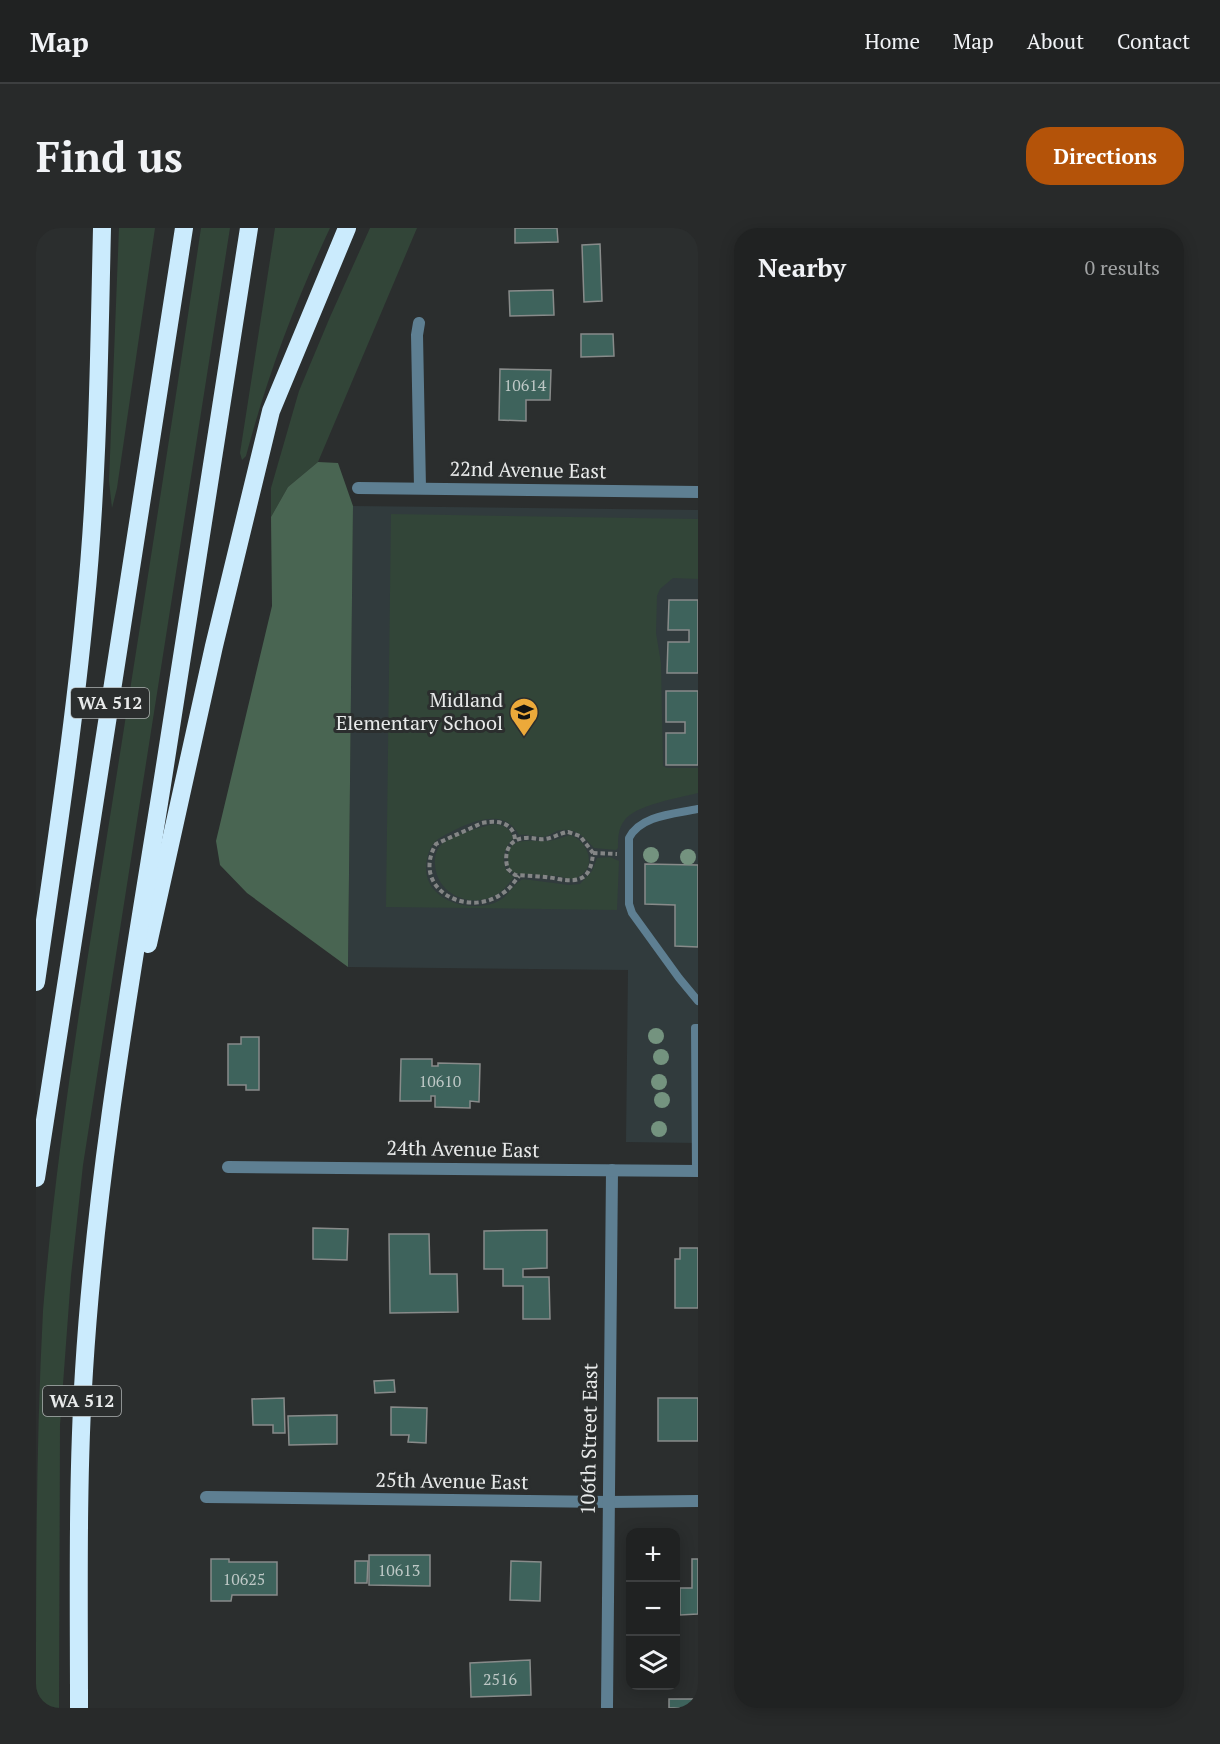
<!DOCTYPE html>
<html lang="en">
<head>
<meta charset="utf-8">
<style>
  body { margin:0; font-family:"PT Serif",serif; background:#282a2a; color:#f1f3f6 }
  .controls { position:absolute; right:18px; bottom:18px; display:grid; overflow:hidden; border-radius:12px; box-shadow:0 3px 15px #0003 }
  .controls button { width:54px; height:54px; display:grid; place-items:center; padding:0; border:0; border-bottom:2px solid #3d3f40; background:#202222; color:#f1f3f6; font:30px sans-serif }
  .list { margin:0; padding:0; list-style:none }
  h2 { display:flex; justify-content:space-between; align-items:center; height:78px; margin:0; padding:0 24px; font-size:26px }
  h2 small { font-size:20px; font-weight:400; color:#a2a4a5 }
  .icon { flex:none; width:33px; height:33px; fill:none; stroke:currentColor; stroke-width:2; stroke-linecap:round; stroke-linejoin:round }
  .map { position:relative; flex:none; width:662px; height:1480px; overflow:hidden; border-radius:24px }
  header { display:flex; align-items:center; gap:36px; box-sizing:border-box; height:84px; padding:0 30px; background:#202222; border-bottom:2px solid #3d3f40 }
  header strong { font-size:28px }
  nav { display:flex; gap:33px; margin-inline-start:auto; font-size:21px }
  .intro { display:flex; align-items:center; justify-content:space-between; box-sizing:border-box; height:144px; padding:0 36px }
  h1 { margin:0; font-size:42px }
  .button { padding:15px 27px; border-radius:24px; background:#b45309; color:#fff; font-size:21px; font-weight:700 }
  main { display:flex; gap:36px; padding:0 36px }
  aside { flex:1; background:#202222; border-radius:24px; box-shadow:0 3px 15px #0003 }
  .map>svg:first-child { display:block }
  .built { fill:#313b3d }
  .green { fill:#324538 }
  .forest { fill:#496552 }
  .building { fill:#3e635c; stroke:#888b8a; stroke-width:1.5 }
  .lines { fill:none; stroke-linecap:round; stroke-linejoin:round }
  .path { stroke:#838585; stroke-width:4; stroke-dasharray:4.5 3; stroke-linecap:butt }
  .service { stroke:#5e7f92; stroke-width:8 }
  .minor { stroke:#5e7f92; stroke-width:12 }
  .tertiary { stroke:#5e7f92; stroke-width:12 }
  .motorway { stroke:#cbebfd; stroke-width:18 }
  .tree { fill:#74937f }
  .labels { text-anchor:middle; stroke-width:6; stroke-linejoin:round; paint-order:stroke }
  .number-label { font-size:16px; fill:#bec8c6 }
  .shield { fill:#2b2e2e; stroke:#afb2b2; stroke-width:1.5 }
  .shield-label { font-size:18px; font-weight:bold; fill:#e8eaea }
  .street-label { font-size:20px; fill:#e8eaea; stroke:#2b2e2e }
  .poi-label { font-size:20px; fill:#e8eaea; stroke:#2b2e2e; text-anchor:end }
</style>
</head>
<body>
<header>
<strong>Map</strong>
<nav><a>Home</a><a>Map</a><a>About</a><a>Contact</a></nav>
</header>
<div class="intro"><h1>Find us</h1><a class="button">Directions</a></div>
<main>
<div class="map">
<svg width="662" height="1480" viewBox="0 0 662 1480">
  <rect width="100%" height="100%" fill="#2b2e2e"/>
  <polygon class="built" points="317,278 662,282 662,915 590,914 592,742 312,739"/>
  <g class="green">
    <polygon points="83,0 119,0 81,260 76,280 73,253"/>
    <path d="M165,0H194L47,937L35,1048L24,1197L23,1480H0C0,1348 0,1215 7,1083C21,911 50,740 77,570C107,380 137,190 165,0Z"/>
    <path d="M239,0H294C258,77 232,146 210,228L206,232L204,225Z"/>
    <polygon points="334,0 381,0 282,234 252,259 235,289 235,260 263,163 294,89"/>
    <path d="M355,286L662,291V351L637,350L624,361L621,368L620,405L625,435L627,538L631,540H662V565C643,570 598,577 588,593C582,601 582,611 582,620L580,622L558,620C547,608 539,598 521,603C517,605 512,608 507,609C499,609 491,606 483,607C467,575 425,598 402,611C396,616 393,622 391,631C383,668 425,684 455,676C473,671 474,658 487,651L533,657L544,656L556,643L561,630L574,629L583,633L581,682L350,679Z"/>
    <path d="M458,596C468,597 474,600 477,610C466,622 463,640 478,649C472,656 467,664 458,668C433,680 401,666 399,637C398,630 400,621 406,616C415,607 445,599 458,596Z"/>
    <path d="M534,607C552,613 562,639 542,649C533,654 528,648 520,648C513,647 508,649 502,647C494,645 486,647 479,645C474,643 472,639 472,634C468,606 497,614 512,613C520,612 527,609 534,607Z"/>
  </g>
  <polygon class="forest" points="282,234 302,235 317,278 312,739 211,665 184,637 180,613 236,378 235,289 252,259"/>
  <g class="building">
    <polygon points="479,0 521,0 522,14 479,15"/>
    <polygon points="564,16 566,73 548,74 546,17"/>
    <polygon points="517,62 518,87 474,88 473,63"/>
    <polygon points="545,106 577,106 578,128 545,129"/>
    <polygon points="464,141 515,142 514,172 490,172 490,193 463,192"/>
    <polygon points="633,372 662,372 662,445 631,445 632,414 653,414 653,402 632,402"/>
    <polygon points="630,463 662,463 662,537 630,537 630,505 649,505 649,494 630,494"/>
    <polygon points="609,636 662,637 662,719 639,718 639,677 609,676"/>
    <polygon points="205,809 223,809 223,862 210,862 210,857 192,857 192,816 205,816"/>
    <polygon points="365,831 396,831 396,838 402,838 402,835 444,836 443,874 434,873 434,880 399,879 399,868 395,868 395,873 364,873"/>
    <polygon points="277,1000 312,1001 311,1032 277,1031"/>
    <polygon points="511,1002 511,1040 487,1041 487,1049 513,1049 514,1091 487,1091 487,1058 467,1058 467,1041 448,1041 448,1003"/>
    <polygon points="353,1006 393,1006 394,1046 421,1046 422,1084 354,1085"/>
    <polygon points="644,1020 662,1020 662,1080 639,1080 639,1031 644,1031"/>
    <polygon points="358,1152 359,1164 339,1165 338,1153"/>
    <polygon points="248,1170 249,1205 237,1205 237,1197 217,1197 216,1171"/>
    <rect x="622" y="1170" width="40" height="43"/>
    <polygon points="355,1179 391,1180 390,1215 372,1214 373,1207 355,1207"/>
    <polygon points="301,1187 301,1216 253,1217 252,1188"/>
    <polygon points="333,1327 394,1327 394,1358 333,1357"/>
    <polygon points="175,1331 193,1331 193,1334 241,1334 241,1367 196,1367 195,1373 175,1373"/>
    <polygon points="656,1331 662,1331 662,1386 644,1387 644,1360 656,1360"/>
    <polygon points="319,1333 332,1333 331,1355 319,1355"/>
    <polygon points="475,1333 505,1334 504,1373 474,1372"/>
    <polygon points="494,1432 495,1467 435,1469 434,1435"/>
    <rect x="633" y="1471" width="29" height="9"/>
  </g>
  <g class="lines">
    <g class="path">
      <path d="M532,604L544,608L557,625C555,650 545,655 522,651C508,648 493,648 479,647L472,641C467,627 472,610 490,610C496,609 502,612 509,611C517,610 524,605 532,604Z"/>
      <path d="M479,611C477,594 461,592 446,595L400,616C374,661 432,691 467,665C474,661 478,654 483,648"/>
      <polyline points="557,625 581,626"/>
    </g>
    <g class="service">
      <path d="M662,581C639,586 605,587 593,610V676L596,685L643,750L662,773"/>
      <polyline points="660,943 659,800 662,800"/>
    </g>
    <g class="minor">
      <polyline points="383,95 381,107 384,260"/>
      <polyline points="322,260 662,264"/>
      <polyline points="170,1269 572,1274 662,1273"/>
      <polyline points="571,1480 576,942"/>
    </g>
    <polyline class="tertiary" points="192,939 662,943"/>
    <g class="motorway">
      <polyline points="112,716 178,418 235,183 311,0"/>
      <path d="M0,754C18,630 37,506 49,381C62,254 63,127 66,0"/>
      <polyline points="0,950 148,0"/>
      <path d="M43,1480C43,1368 41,1255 48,1143C60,948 94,756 125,563C156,376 183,188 213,0"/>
    </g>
  </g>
  <g class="tree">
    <circle cx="615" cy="627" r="8"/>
    <circle cx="652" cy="629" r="8"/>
    <circle cx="620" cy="808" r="8"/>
    <circle cx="625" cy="829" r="8"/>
    <circle cx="623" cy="854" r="8"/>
    <circle cx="626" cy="872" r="8"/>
    <circle cx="623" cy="901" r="8"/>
  </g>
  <defs>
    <g id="school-pin" transform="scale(1.5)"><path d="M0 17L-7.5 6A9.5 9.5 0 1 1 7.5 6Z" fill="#eca93a" stroke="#2b2e2e"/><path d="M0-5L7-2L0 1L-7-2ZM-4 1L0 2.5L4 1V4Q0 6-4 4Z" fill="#111"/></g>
  </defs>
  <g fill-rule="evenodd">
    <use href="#school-pin" x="488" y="484"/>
  </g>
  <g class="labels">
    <g class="number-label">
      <text x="489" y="163">10614</text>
      <text x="404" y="859">10610</text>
      <text x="363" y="1348">10613</text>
      <text x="208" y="1357">10625</text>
      <text x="464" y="1457">2516</text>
    </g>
    <g class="shield">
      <rect x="35" y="460" width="78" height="30" rx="4.5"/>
      <rect x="7" y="1158" width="78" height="30" rx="4.5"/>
    </g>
    <g class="shield-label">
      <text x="74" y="481">WA 512</text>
      <text x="46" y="1179">WA 512</text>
    </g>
    <g class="street-label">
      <text transform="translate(492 242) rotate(1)" y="7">22nd Avenue East</text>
      <text transform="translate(427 921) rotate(1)" y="7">24th Avenue East</text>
      <text transform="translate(553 1211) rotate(-89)" y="7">106th Street East</text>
      <text transform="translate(416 1253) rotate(1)" y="7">25th Avenue East</text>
    </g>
    <g class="poi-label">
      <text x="467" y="479">Midland<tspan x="467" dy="23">Elementary School</tspan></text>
    </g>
  </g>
</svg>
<div class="controls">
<button>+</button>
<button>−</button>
<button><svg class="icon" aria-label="layers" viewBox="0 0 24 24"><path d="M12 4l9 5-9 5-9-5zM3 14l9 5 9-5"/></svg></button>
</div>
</div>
<aside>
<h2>Nearby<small>0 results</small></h2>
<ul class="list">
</ul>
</aside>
</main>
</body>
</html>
